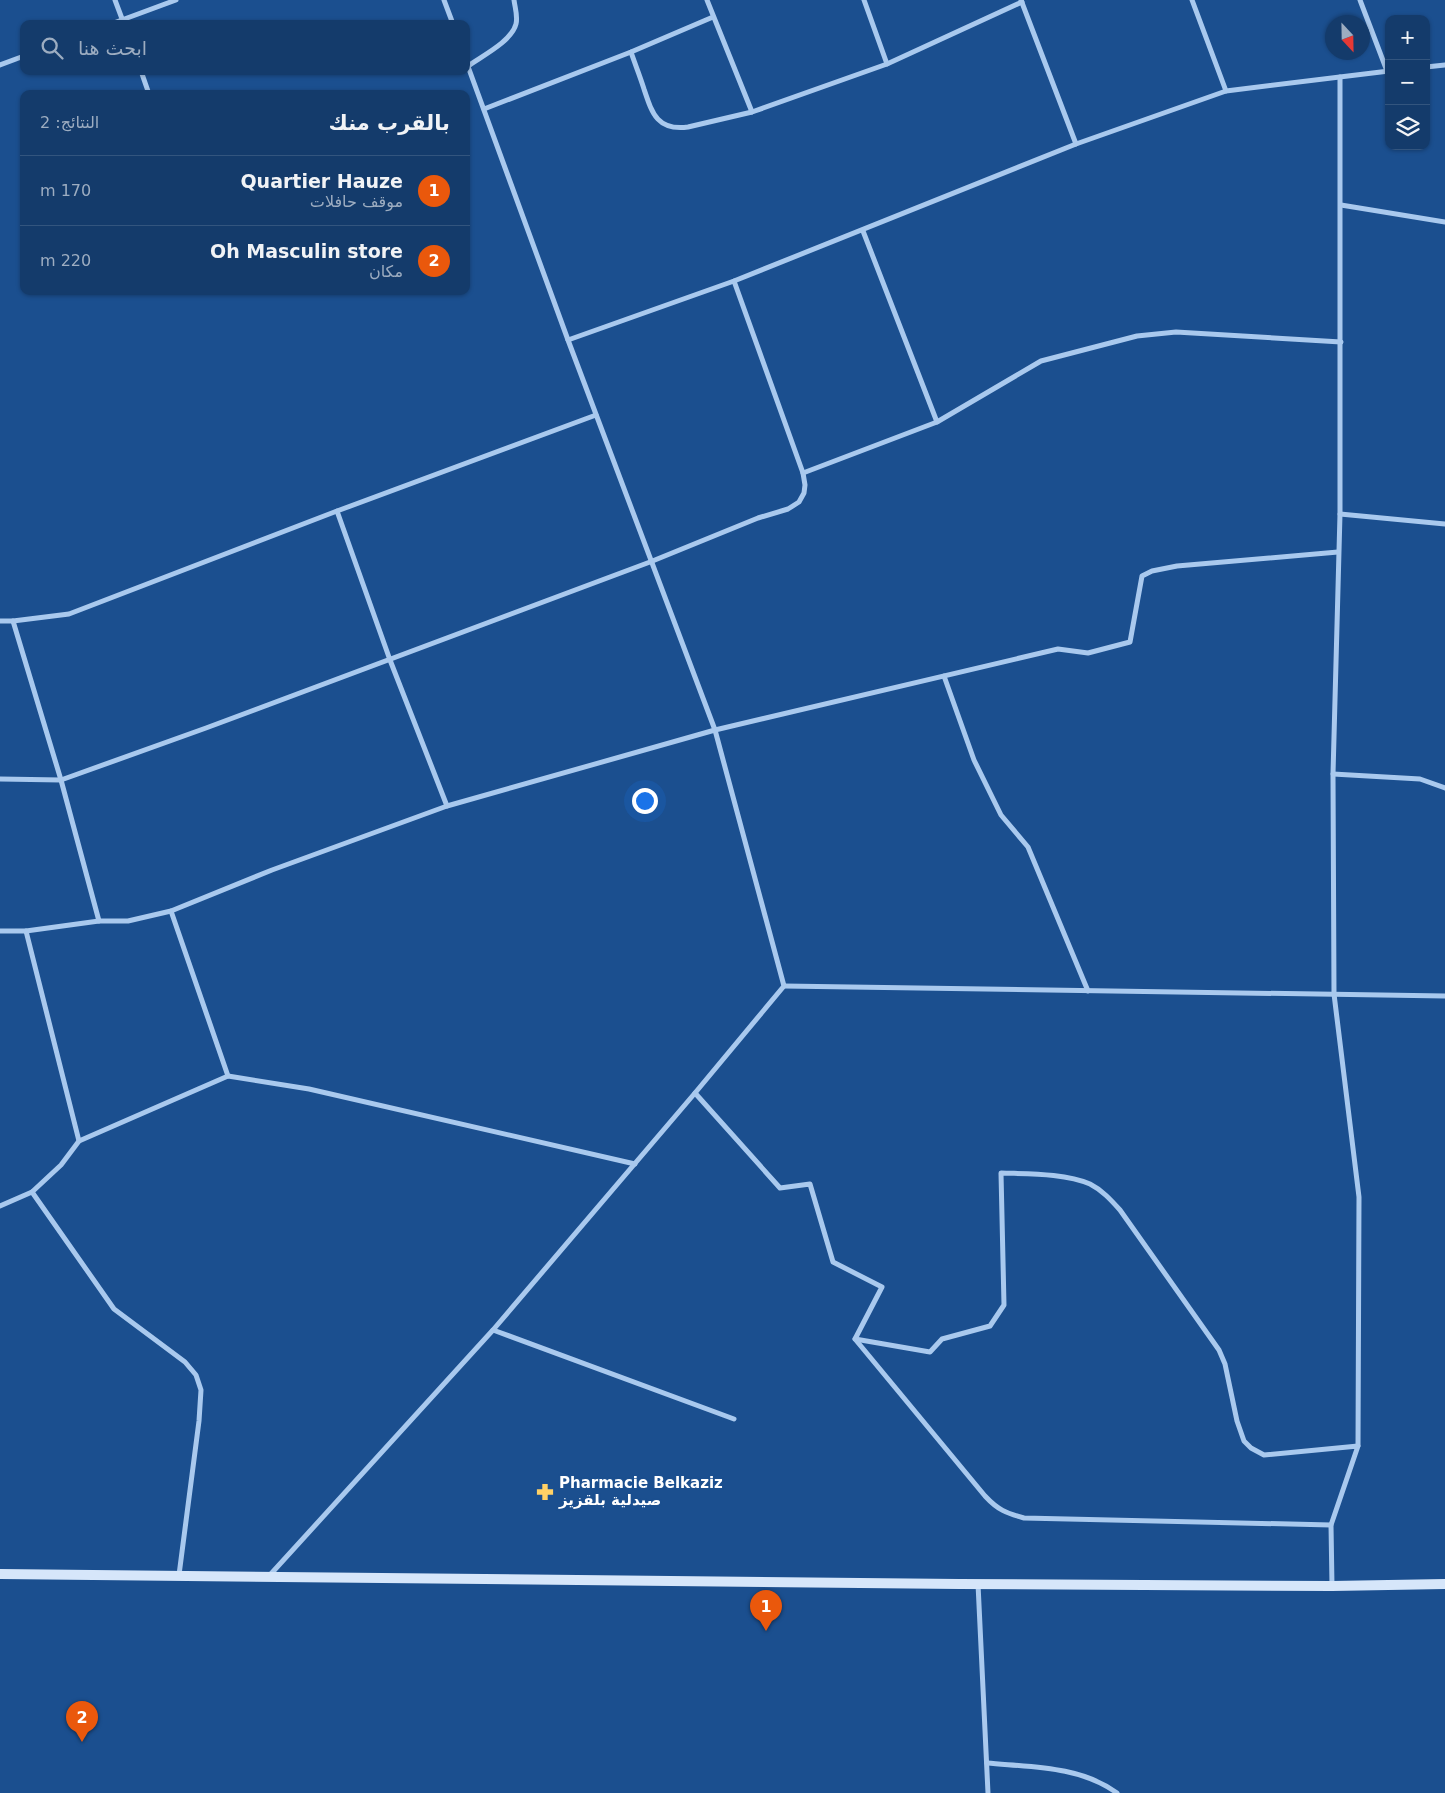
<!DOCTYPE html>
<html lang="ar">
<head>
<meta charset="utf-8">
<style>
  body { margin:0; font-family:"DejaVu Sans","Noto Naskh Arabic",sans-serif; background:#1d4271; color:#f1f3f6; direction:rtl }
  .controls { position:absolute; right:15px; top:15px; display:grid; overflow:hidden; border-radius:10px; box-shadow:0 1px 4px #0004 }
  .controls button { width:45px; height:45px; display:grid; place-items:center; padding:0; border:0; border-bottom:1px solid #33557e; background:#143b6b; color:#f1f3f6; font:25px sans-serif }
  .compass { position:absolute; left:1325px; top:15px; width:45px; height:45px; border-radius:50%; background:#143b6b; box-shadow:0 1px 4px #0004; rotate:158deg }
  .you { position:absolute; left:644px; top:800px; width:18px; height:18px; margin:-12px; border:4px solid #fff; border-radius:50%; background:#1a73e8; box-shadow:0 0 0 8px #1a73e833 }
  .badge { display:grid; place-items:center; width:32px; height:32px; border-radius:50%; background:#ea580c; color:#fff; font-size:16px; font-weight:700 }
  .pin { position:absolute; translate:-50% -41px; filter:drop-shadow(0 1px 2px #0008) }
  .pin::after { content:''; position:absolute; top:26px; width:18px; height:15px; background:inherit; clip-path:polygon(0 0,100% 0,50% 100%) }
  .list { margin:0; padding:0; list-style:none }
  h2 { display:flex; justify-content:space-between; align-items:center; height:65px; margin:0; padding:0 20px; font-size:21px }
  h2 small { font-size:16px; font-weight:400; color:#9dadc1 }
  .list li { display:grid; grid-template-columns:32px 1fr auto; gap:15px; align-items:center; box-sizing:border-box; height:70px; padding:0 20px; border-top:1px solid #33557e }
  .list b { display:block; font-size:19px; white-space:nowrap }
  .list p { margin:0; font-size:16px; white-space:nowrap; color:#9dadc1 }
  .list em { font-size:16px; font-style:normal; color:#9dadc1 }
  .icon { flex:none; width:28px; height:28px; fill:none; stroke:currentColor; stroke-width:2; stroke-linecap:round; stroke-linejoin:round }
  .map { position:relative; flex:none; width:1445px; height:1793px; overflow:hidden; direction:ltr }
  .search { position:absolute; background:#143b6b; box-shadow:0 1px 4px #0004; left:20px; top:20px; width:450px; height:55px; display:flex; align-items:center; gap:12px; box-sizing:border-box; padding:0 18px; border-radius:10px; color:#9dadc1; font-size:19px }
  .panel { position:absolute; background:#143b6b; box-shadow:0 1px 4px #0004; left:20px; top:90px; width:450px; height:205px; border-radius:10px; direction:rtl }
  .map>svg:first-child { display:block }
  .lines { fill:none; stroke-linecap:round; stroke-linejoin:round }
  .minor { stroke:#a9c9ee; stroke-width:5 }
  .secondary { stroke:#d6e6fa; stroke-width:10 }
  .labels { text-anchor:middle; stroke-width:4; stroke-linejoin:round; paint-order:stroke }
  .poi-label { font-size:15px; font-weight:bold; fill:#fff; stroke:#1b4f8f; text-anchor:start }
</style>
</head>
<body>
<div class="map">
<svg width="1445" height="1793" viewBox="0 0 1445 1793">
  <rect width="100%" height="100%" fill="#1b4f8f"/>
  <g class="lines">
    <g class="minor">
      <polyline points="115,0 124,24"/>
      <polyline points="444,0 453,24"/>
      <polyline points="707,0 752,112"/>
      <polyline points="864,0 887,64"/>
      <polyline points="1021,0 1076,144"/>
      <polyline points="1192,0 1226,91"/>
      <polyline points="1360,0 1387,71"/>
      <polyline points="111,24 176,0"/>
      <path d="M631,52C635,64 640,76 644,89C652,113 657,131 688,127L752,112L887,64L1022,2"/>
      <polyline points="0,65 24,56"/>
      <path d="M468,66C482,56 512,41 516,24C518,16 515,8 514,0"/>
      <polyline points="1426,67 1445,65"/>
      <polyline points="141,71 149,94"/>
      <polyline points="1340,77 1340,514 1333,774 1334,994 1359,1197 1358,1446"/>
      <polyline points="484,109 631,52 713,17"/>
      <polyline points="1341,205 1445,222"/>
      <polyline points="863,231 937,422"/>
      <polyline points="568,340 734,281 1076,144 1226,91 1389,71"/>
      <polyline points="803,473 937,422 1041,361 1137,336 1176,332 1341,342"/>
      <polyline points="337,511 390,660 447,806"/>
      <polyline points="1340,514 1445,524"/>
      <polyline points="0,621 13,621 69,614 337,511 596,415"/>
      <polyline points="13,621 61,780 99,921"/>
      <polyline points="944,676 974,760 1001,815 1028,847 1088,991"/>
      <polyline points="1333,774 1420,779 1445,788"/>
      <polyline points="0,779 61,780 206,728 650,562 758,518 788,509 799,502 804,493 805,485 803,473 734,281"/>
      <polyline points="171,911 228,1076"/>
      <polyline points="0,931 26,931 99,921 128,921 171,911 272,870 447,806 715,730 1058,649 1088,653 1130,642 1142,576 1152,571 1177,566 1338,552"/>
      <polyline points="26,931 79,1141"/>
      <polyline points="784,986 1445,996"/>
      <path d="M695,1093L780,1188L810,1184L833,1262L882,1287L855,1339L985,1496C998,1510 1006,1513 1024,1518L1331,1525"/>
      <polyline points="32,1192 114,1309 185,1362 196,1375 201,1390 199,1421 179,1575"/>
      <polyline points="0,1206 32,1192 61,1165 79,1141 228,1076 309,1089 635,1164"/>
      <polyline points="493,1330 734,1419"/>
      <path d="M855,1339L930,1352L942,1339L990,1326L1004,1305L1001,1173C1028,1174 1065,1173 1090,1184C1102,1190 1111,1200 1120,1210L1219,1350L1225,1364L1237,1421L1244,1441L1251,1448L1264,1455L1358,1446L1331,1525L1332,1586"/>
      <polyline points="269,1576 493,1330 695,1093 784,986 715,730 568,340 466,61"/>
      <polyline points="978,1584 988,1793"/>
      <path d="M987,1763C1031,1767 1080,1766 1117,1793"/>
    </g>
    <polyline class="secondary" points="0,1574 959,1584 1332,1586 1445,1584"/>
  </g>
  <defs>
    <g id="pharmacy-bare" transform="scale(1.35)"><path d="M-2-6h4v4h4v4h-4v4h-4v-4h-4v-4h4Z" fill="#ffd166" stroke="#1b4f8f" stroke-width="2.5" paint-order="stroke"/></g>
  </defs>
  <g fill-rule="evenodd">
    <use href="#pharmacy-bare" x="545" y="1492"/>
  </g>
  <g class="labels">
    <g class="poi-label">
      <text x="559" y="1488">Pharmacie Belkaziz<tspan x="559" dy="17">صيدلية بلقزيز</tspan></text>
    </g>
  </g>
</svg>
<div class="controls">
<button>+</button>
<button>−</button>
<button><svg class="icon" aria-label="layers" viewBox="0 0 24 24"><path d="M12 4l9 5-9 5-9-5zM3 14l9 5 9-5"/></svg></button>
</div>
<svg class="compass" viewBox="-18 -18 36 36"><path d="M0-13l5 13h-10z" fill="#e53935"/><path d="M0 13l5-13h-10z" fill="#9dadc1"/></svg>
<div class="you"></div>
<div class="pin badge" style="left:766px;top:1631px">1</div>
<div class="pin badge" style="left:82px;top:1742px">2</div>
<div class="search"><svg class="icon" aria-label="search" viewBox="0 0 24 24"><circle cx="10" cy="10" r="6"/><path d="M15 15l6 6"/></svg>ابحث هنا</div>
<section class="panel">
<h2>بالقرب منك<small>النتائج: 2</small></h2>
<ul class="list">
<li><span class="badge">1</span><div><b>Quartier Hauze</b><p>موقف حافلات</p></div><em>170 m</em></li>
<li><span class="badge">2</span><div><b>Oh Masculin store</b><p>مكان</p></div><em>220 m</em></li>
</ul>
</section>
</div>
</body>
</html>
